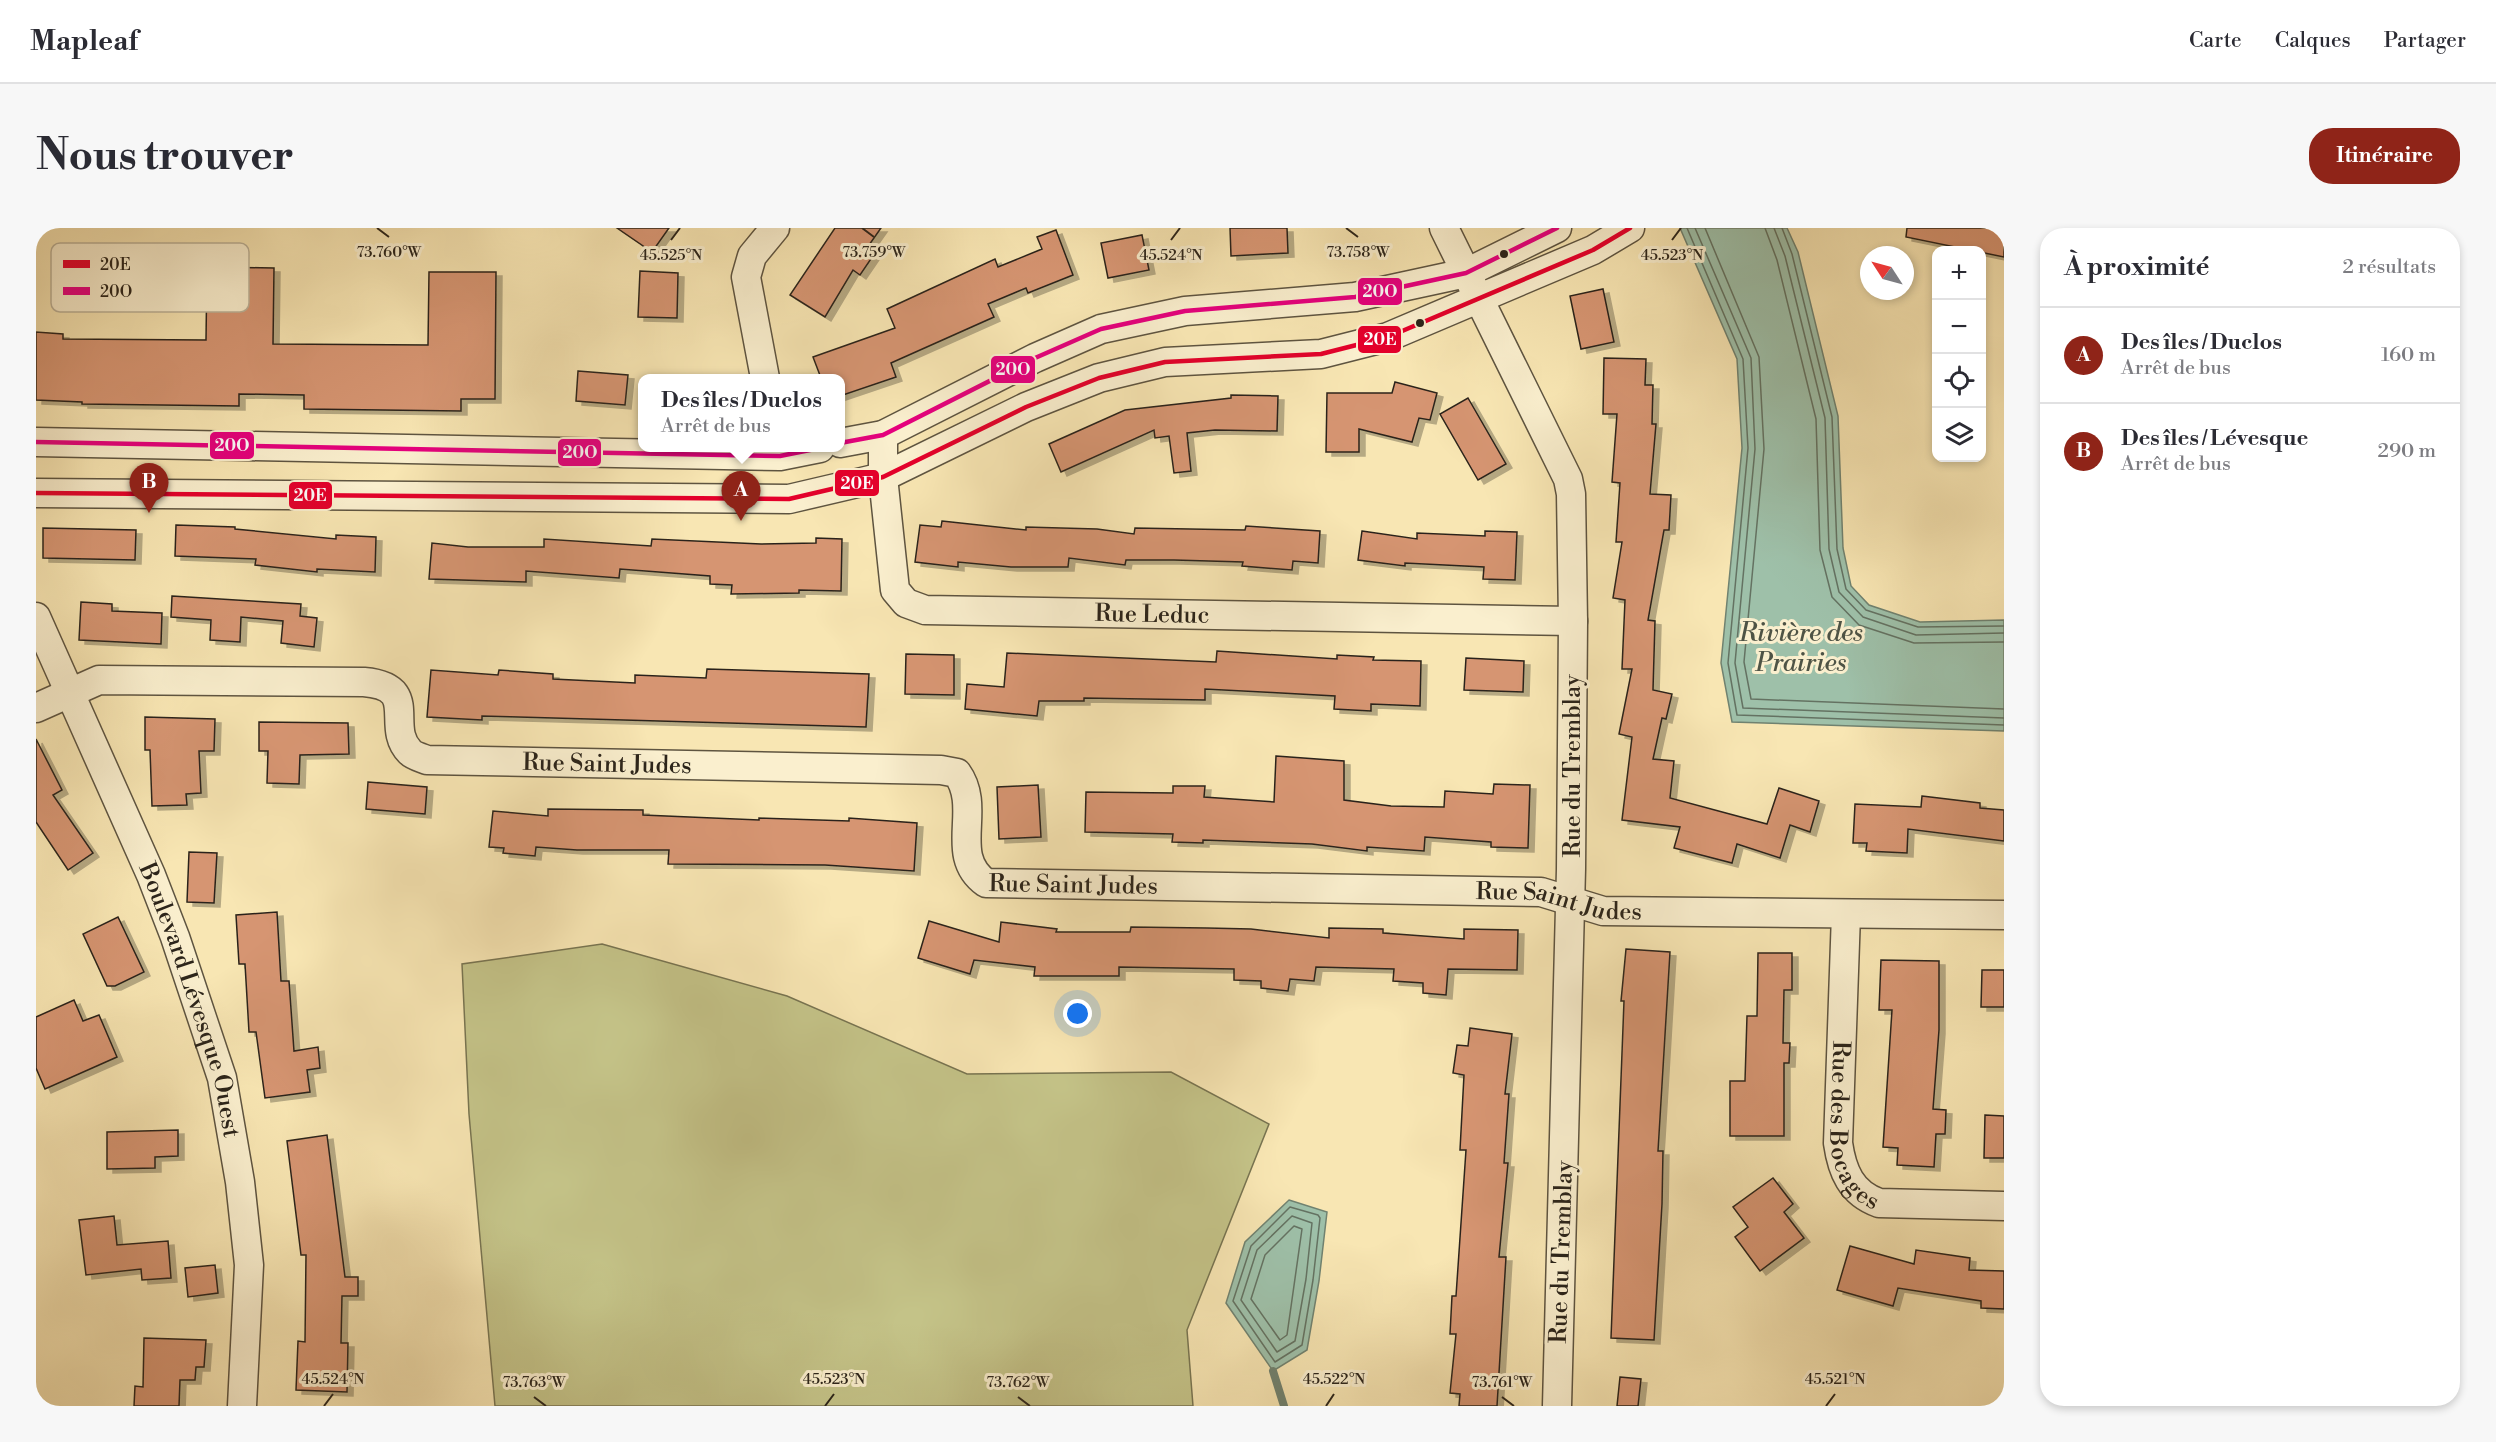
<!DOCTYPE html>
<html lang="fr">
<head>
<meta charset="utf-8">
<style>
  body { margin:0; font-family:"Libre Bodoni",serif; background:#f7f7f7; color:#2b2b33 }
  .controls { position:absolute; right:18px; top:18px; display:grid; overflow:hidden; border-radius:12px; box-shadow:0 3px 9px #0003 }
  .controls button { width:54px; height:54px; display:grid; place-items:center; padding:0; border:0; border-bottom:2px solid #e1e1e2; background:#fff; color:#2b2b33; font:30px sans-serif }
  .compass { position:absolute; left:1824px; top:18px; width:54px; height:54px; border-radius:50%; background:#fff; box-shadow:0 3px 9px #0003; rotate:306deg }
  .you { position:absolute; left:1042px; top:786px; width:21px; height:21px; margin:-15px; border:4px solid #fff; border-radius:50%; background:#1a73e8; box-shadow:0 0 0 9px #1a73e833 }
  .badge { display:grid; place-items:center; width:39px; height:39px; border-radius:50%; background:#8f2418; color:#fff; font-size:20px; font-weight:700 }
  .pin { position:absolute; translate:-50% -50px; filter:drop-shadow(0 2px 3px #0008) }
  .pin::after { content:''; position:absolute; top:32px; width:21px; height:18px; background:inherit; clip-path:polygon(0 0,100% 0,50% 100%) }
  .popup { position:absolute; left:602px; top:146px; width:207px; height:78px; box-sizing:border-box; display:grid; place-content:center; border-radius:12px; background:#fff; filter:drop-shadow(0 2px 4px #0005); font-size:20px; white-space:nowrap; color:#7c7c81 }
  .popup b { font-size:22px; color:#2b2b33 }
  .popup::after { content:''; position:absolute; left:50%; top:100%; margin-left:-12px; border:12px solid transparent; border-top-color:#fff }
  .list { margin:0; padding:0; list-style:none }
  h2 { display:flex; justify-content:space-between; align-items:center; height:78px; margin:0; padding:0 24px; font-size:26px }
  h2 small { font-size:20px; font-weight:400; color:#7c7c81 }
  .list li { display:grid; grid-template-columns:39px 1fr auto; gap:18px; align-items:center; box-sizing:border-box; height:96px; padding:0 24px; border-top:2px solid #e1e1e2 }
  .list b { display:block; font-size:22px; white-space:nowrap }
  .list p { margin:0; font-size:20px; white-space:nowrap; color:#7c7c81 }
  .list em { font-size:20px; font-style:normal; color:#7c7c81 }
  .icon { flex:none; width:33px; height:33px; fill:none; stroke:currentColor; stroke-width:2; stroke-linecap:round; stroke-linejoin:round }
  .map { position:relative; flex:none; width:1968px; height:1178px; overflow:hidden; border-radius:24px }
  header { display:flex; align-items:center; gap:36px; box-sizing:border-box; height:84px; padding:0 30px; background:#fff; border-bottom:2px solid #e1e1e2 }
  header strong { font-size:28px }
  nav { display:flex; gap:33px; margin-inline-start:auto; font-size:21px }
  .intro { display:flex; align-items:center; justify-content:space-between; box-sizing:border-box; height:144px; padding:0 36px }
  h1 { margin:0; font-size:42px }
  .button { padding:15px 27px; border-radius:24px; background:#8f2418; color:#fff; font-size:21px; font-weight:700 }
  main { display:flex; gap:36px; padding:0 36px }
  aside { flex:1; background:#fff; border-radius:24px; box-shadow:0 3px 9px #0003 }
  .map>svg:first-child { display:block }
  .green { fill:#c4c388; stroke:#787451; stroke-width:1.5 }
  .water { fill:#9ec0a9; stroke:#708270; stroke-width:1.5 }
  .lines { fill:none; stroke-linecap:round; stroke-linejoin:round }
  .shore { stroke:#647262; stroke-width:1.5 }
  .stream { stroke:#708270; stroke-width:8 }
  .building { fill:#d69572; stroke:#2b241a; stroke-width:1.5; filter:url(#shadow) }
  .minor-casing { stroke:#5e5440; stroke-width:31 }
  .minor { stroke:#faefce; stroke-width:28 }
  .bus-1-casing { stroke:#faefce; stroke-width:9 }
  .bus-2-casing { stroke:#faefce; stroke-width:9 }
  .bus-1 { stroke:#e4002b; stroke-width:4.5 }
  .bus-2 { stroke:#e5007d; stroke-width:4.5 }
  .ticks { fill:none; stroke:#2b241a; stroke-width:2 }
  .bus-dot { fill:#2b241a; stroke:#faefce; stroke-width:2 }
  .labels { text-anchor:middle; stroke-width:6; stroke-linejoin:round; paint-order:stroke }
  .street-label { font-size:24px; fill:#2b241a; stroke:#faefce }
  .water-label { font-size:26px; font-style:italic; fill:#4e5345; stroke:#faefce }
  .key { fill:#faefce; stroke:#bcb298; stroke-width:1.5 }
  .key-label { font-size:16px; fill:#2b241a }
  .ticks-label { font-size:15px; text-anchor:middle; fill:#2b241a; stroke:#faefce; stroke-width:6; stroke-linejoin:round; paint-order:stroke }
  .line-badge { stroke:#faefce; stroke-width:2 }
  .badge-label { font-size:16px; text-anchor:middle; font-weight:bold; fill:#fff }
</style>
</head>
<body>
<header>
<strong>Mapleaf</strong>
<nav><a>Carte</a><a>Calques</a><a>Partager</a></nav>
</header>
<div class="intro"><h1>Nous trouver</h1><a class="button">Itinéraire</a></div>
<main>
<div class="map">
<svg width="1968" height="1178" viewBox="0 0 1968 1178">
  <defs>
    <filter id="shadow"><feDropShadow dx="6" dy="4" stdDeviation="0" flood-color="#0004"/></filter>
  </defs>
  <rect width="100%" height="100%" fill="#f8e6b3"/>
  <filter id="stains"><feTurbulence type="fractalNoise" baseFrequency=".00333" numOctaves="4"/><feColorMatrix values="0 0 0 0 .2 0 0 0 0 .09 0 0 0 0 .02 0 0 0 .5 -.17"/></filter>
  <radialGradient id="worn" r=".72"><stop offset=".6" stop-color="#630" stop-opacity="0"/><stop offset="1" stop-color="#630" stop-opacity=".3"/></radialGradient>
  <polygon class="green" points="566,716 751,768 931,846 1135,844 1233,896 1151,1102 1157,1178 459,1178 433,886 426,736"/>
  <g class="water">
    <polygon points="1644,0 1751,0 1762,24 1802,188 1807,320 1815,358 1833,377 1884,394 1968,392 1968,503 1696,494 1685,435 1706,220 1701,131"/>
    <polygon points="1253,972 1291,984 1283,1053 1271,1122 1237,1143 1190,1075 1209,1014"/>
  </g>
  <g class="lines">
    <g class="shore">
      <polyline points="1651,0 1707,131 1712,220 1692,435 1701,487 1968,497"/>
      <polyline points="1659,0 1715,130 1719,221 1699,435 1707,480 1968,490"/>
      <polyline points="1669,0 1723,129 1728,221 1708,434 1715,471 1968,481"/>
      <polyline points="1729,0 1741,32 1780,191 1784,322 1796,369 1823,397 1878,415 1968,414"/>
      <polyline points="1738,0 1749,28 1789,190 1793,321 1803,364 1827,389 1880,407 1968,405"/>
      <polyline points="1746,0 1756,26 1796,189 1801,321 1810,361 1830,382 1882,399 1968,398"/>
      <polygon points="1254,979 1282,987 1284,990 1277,1052 1266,1117 1239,1134 1197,1073 1215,1018"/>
      <polygon points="1256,988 1276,995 1270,1051 1259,1113 1241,1124 1205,1072 1221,1022"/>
      <polygon points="1258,998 1266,1001 1251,1107 1244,1112 1215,1071 1229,1027"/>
    </g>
    <polyline class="stream" points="1237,1143 1248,1178"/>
  </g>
  <g class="building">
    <polygon points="581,0 633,0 616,24"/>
    <polygon points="799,0 845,0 833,17 841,22 824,47 817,42 789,89 754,67"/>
    <polygon points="1194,0 1251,0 1252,25 1195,28"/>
    <polygon points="1871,0 1968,0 1968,29 1870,9"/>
    <polygon points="1020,2 1037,47 992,65 990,60 952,76 958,89 855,135 860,149 804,168 804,150 785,150 777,129 859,100 851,81 959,31 962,39 1006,21 1001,9"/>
    <polygon points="1106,7 1113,42 1072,50 1065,15"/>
    <polygon points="171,39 238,40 237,116 392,117 393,44 460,44 459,171 425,171 425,183 268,181 268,167 203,166 203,178 46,176 46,174 0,172 0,104 27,106 27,111 170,112"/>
    <polygon points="604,43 642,45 641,90 602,89"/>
    <polygon points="1567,61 1578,114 1545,121 1534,68"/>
    <polygon points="1568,130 1610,131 1609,157 1617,157 1616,196 1620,196 1614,266 1635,267 1633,302 1628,302 1612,392 1619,393 1617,462 1636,466 1630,491 1626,490 1617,531 1638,533 1634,570 1731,596 1743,560 1783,573 1774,604 1754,597 1744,630 1701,616 1696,635 1638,620 1644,599 1586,592 1596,509 1583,506 1596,441 1586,441 1589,372 1577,370 1586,314 1580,314 1584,255 1576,254 1581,186 1567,186"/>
    <polygon points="542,143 592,147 589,177 540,173"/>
    <polygon points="1359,154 1401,165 1394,192 1383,190 1376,214 1323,201 1323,224 1290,224 1291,165 1356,165"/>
    <polygon points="1195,167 1242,168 1241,203 1179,202 1151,205 1155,243 1138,245 1133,208 1119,210 1118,202 1025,244 1013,216 1089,182 1195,170"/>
    <polygon points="1432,170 1470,236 1442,252 1404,186"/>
    <polygon points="906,293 990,302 990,299 1061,301 1098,306 1099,300 1209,302 1210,298 1284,303 1282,335 1257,333 1256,342 1206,338 1207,334 1138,332 1090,332 1089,337 1033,330 1032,339 975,339 922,334 922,339 879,334 884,297 905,299"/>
    <polygon points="140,297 199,299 199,301 300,311 300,307 340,309 339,344 281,341 281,344 219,337 220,331 139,328"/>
    <polygon points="7,300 100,302 99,332 7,330"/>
    <polygon points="1326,303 1381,311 1381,305 1449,308 1449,303 1481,304 1479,352 1447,351 1448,339 1369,335 1369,338 1322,332"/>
    <polygon points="780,310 806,311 805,363 763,362 763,365 695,366 696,357 674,356 674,348 584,341 583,350 490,343 490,354 393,351 396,315 432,319 508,319 508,311 615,318 616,311 725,316 780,315"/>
    <polygon points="136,368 265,376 264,388 281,390 278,419 245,415 247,393 205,389 204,414 174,412 175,392 135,389"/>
    <polygon points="45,374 76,376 76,383 126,385 125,416 43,412"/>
    <polygon points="1181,423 1301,431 1301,427 1338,429 1337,432 1385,433 1384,478 1335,476 1335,483 1298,481 1299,468 1169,461 1169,472 1048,470 1048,473 1003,473 1001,488 929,481 931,456 968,459 971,425 1180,434"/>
    <polygon points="870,426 918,427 918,467 869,466"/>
    <polygon points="1430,430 1488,433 1487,464 1428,462"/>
    <polygon points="671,441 833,446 830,499 446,488 446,492 391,489 395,442 462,447 463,442 517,446 517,451 599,455 599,447 670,450"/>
    <polygon points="109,489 179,491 178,523 163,523 165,565 150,566 151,577 116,578 114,522 109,522"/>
    <polygon points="223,494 312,495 313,526 264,527 263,556 231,555 232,523 223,523"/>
    <polygon points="0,511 26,562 17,567 57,625 32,642 0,594"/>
    <polygon points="1240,528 1308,533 1308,572 1355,578 1408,579 1409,563 1457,566 1458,556 1494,557 1492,620 1455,619 1455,614 1389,609 1388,623 1331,619 1331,623 1276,616 1167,612 1167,615 1136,614 1137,606 1049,604 1050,564 1137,565 1137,558 1169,558 1168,569 1238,574"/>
    <polygon points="332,554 391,559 389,586 330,581"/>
    <polygon points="1002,557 1005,609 963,611 961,559"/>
    <polygon points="1886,568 1944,575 1944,580 1968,582 1968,613 1872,601 1871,625 1830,623 1831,615 1817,615 1819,576 1885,579"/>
    <polygon points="512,581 607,582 607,587 723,592 723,590 813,593 813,590 881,595 878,643 789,637 632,636 633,622 541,622 500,619 499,628 467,625 468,620 453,619 457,583 512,588"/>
    <polygon points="153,624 181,625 178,675 151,674"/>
    <polygon points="241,684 245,753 253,753 258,823 282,819 284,840 271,842 274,864 229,870 220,804 213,804 209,736 203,736 200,687"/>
    <polygon points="82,689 108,744 79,758 71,758 47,706"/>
    <polygon points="893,693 963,714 965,694 1021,701 1020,704 1094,704 1095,699 1171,700 1215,701 1293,710 1293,700 1347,701 1347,705 1428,711 1428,701 1482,702 1481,742 1412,741 1410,767 1387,765 1387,755 1357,753 1358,741 1280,739 1278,753 1254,751 1252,763 1225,760 1225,753 1198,752 1198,741 1083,739 1083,748 998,748 999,739 938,732 934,746 882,730"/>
    <polygon points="1590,721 1634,724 1622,923 1627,923 1626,976 1618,1112 1575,1110 1588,773 1585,773"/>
    <polygon points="1722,725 1756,725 1756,762 1748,762 1747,815 1754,815 1753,835 1748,835 1748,908 1694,908 1694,853 1709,853 1711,788 1721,788"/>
    <polygon points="1845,732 1903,733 1903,802 1897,881 1910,882 1909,906 1900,906 1898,939 1861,937 1862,920 1847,919 1856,782 1843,782"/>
    <polygon points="1946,742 1968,742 1968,779 1945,779"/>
    <polygon points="38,772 47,793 63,787 81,829 9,861 0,840 0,789"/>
    <polygon points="1434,800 1476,806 1469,866 1473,866 1468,935 1472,935 1463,1029 1470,1029 1461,1178 1423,1178 1424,1166 1414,1165 1420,1106 1414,1106 1416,1068 1420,1068 1430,922 1424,922 1428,847 1417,845 1421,817 1432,818"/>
    <polygon points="1949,887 1968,888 1968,930 1948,930"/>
    <polygon points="142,902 142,928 119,929 119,940 71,941 71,904"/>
    <polygon points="291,907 309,1049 322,1049 322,1068 306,1068 305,1115 312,1115 311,1164 260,1162 262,1113 269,1114 270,1027 265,1027 251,913"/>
    <polygon points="1737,950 1757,976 1748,984 1768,1010 1724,1043 1699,1009 1712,999 1697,979"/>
    <polygon points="78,988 81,1017 132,1013 135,1050 106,1052 105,1041 50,1047 43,992"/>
    <polygon points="1814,1018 1878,1036 1880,1022 1934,1030 1933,1042 1968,1043 1968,1081 1945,1080 1945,1073 1862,1060 1857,1078 1801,1062"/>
    <polygon points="179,1037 182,1065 152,1069 149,1040"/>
    <polygon points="108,1110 170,1112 168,1139 160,1139 159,1152 144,1152 143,1178 98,1178 99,1158 107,1159"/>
    <polygon points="1584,1149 1605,1151 1602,1178 1581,1178"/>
  </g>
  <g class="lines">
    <g class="minor-casing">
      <g id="minor">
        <polyline points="1408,0 1532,251 1535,266 1537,393 1535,641 1521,1178"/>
        <polyline points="729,150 710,49 716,28 739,0"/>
        <path id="s1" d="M847,207V249L859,362L870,375L889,382L1537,393"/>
        <polyline points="0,214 744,228 784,220"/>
        <polyline points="804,215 847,207 999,130 1065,101 1149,83 1319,69 1430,45 1521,0"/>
        <polyline points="0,265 753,271 847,249 990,179 1063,150 1129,134 1285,126 1352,109 1557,22 1594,0"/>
        <path id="s2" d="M0,389L115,647L139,709L186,850L204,954L213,1037L206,1178"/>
        <path id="s3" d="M0,480L63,452L328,454C386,459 348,498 374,524C378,528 386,530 391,532L905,542L921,545C947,581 911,627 950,655L1505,664L1567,683L1968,687"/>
        <path id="s4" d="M1810,686L1802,915C1806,943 1815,965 1843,975L1968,978"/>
      </g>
    </g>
    <use href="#minor" class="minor"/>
    <g class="bus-1-casing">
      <polyline id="bus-1" points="0,265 753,271 847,249 990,179 1063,150 1129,134 1285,126 1352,109 1557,22 1594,0"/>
    </g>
    <g class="bus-2-casing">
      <g id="bus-2">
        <polyline points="0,214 744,228 784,220"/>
        <polyline points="804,215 847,207 999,130 1065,101 1149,83 1319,69 1430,45 1521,0"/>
      </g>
    </g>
    <use href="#bus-1" class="bus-1"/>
    <use href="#bus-2" class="bus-2"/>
  </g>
  <path class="ticks" d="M341,0L353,9M826,0L838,9M1310,0L1322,9M635,12L644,0M1135,12L1144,0M1636,12L1645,0M498,1169L510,1178M982,1169L994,1178M1466,1169L1478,1178M288,1178L297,1166M789,1178L798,1166M1290,1178L1298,1166M1790,1178L1799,1166"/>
  <g class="bus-dot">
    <circle cx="1468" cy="26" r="5"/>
    <circle cx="1384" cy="95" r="5"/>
  </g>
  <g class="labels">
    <g class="street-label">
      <text dy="8" stroke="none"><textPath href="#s1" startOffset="420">Rue Leduc</textPath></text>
      <text dy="8" stroke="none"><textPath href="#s3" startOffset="628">Rue Saint Judes</textPath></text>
      <text transform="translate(1536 538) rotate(-90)" y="8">Rue du Tremblay</text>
      <text dy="8" stroke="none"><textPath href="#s3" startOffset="1184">Rue Saint Judes</textPath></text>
      <text dy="8" stroke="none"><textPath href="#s3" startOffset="1671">Rue Saint Judes</textPath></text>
      <text dy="8" stroke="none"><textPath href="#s2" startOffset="414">Boulevard Lévesque Ouest</textPath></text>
      <text dy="8" stroke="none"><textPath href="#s4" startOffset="216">Rue des Bocages</textPath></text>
      <text transform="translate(1525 1024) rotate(-88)" y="8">Rue du Tremblay</text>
    </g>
    <g class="water-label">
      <text x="1765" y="413">Rivière des<tspan x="1765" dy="30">Prairies</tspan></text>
    </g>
  </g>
  <rect x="15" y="15" width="198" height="69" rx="9" class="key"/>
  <rect x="27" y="32" width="27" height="8" fill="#e4002b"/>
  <rect x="27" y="59" width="27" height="8" fill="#e5007d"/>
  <g class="key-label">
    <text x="64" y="42">20E</text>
    <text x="64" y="69">20O</text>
  </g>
  <g class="ticks-label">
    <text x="353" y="29">73.760°W</text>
    <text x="838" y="29">73.759°W</text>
    <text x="1322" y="29">73.758°W</text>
    <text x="635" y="32">45.525°N</text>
    <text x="1135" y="32">45.524°N</text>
    <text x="1636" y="32">45.523°N</text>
    <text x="297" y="1156">45.524°N</text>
    <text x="798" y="1156">45.523°N</text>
    <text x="1298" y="1156">45.522°N</text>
    <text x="1799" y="1156">45.521°N</text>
    <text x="498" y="1159">73.763°W</text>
    <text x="982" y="1159">73.762°W</text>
    <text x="1466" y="1159">73.761°W</text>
  </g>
  <g class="line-badge">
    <rect x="1321" y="49" width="46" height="29" rx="6" fill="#e5007d"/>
    <rect x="1321" y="97" width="45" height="29" rx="6" fill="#e4002b"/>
    <rect x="954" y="127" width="46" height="29" rx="6" fill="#e5007d"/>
    <rect x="173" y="203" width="46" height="29" rx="6" fill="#e5007d"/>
    <rect x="521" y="210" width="45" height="29" rx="6" fill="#e5007d"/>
    <rect x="798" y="241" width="46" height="28" rx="6" fill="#e4002b"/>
    <rect x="252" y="253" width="45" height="29" rx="6" fill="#e4002b"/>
  </g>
  <g class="badge-label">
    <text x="1344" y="69">20O</text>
    <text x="1344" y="117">20E</text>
    <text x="977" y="147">20O</text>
    <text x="196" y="223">20O</text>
    <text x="544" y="230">20O</text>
    <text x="821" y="261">20E</text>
    <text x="274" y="273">20E</text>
  </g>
  <rect width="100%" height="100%" filter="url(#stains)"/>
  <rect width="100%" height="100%" fill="url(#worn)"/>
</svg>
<div class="controls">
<button>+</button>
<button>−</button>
<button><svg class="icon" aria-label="locate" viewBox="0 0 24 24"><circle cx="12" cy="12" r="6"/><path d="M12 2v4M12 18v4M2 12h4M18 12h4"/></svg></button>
<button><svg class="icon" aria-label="layers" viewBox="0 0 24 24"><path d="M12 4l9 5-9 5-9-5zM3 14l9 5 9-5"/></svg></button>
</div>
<svg class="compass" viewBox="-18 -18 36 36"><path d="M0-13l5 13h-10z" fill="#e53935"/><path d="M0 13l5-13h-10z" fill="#7c7c81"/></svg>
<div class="you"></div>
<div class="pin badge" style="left:705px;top:293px">A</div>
<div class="popup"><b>Des îles / Duclos</b>Arrêt de bus</div>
<div class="pin badge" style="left:113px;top:285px">B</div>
</div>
<aside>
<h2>À proximité<small>2 résultats</small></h2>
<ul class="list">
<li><span class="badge">A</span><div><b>Des îles / Duclos</b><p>Arrêt de bus</p></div><em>160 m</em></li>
<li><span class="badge">B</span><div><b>Des îles / Lévesque</b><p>Arrêt de bus</p></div><em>290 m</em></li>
</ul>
</aside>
</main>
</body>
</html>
